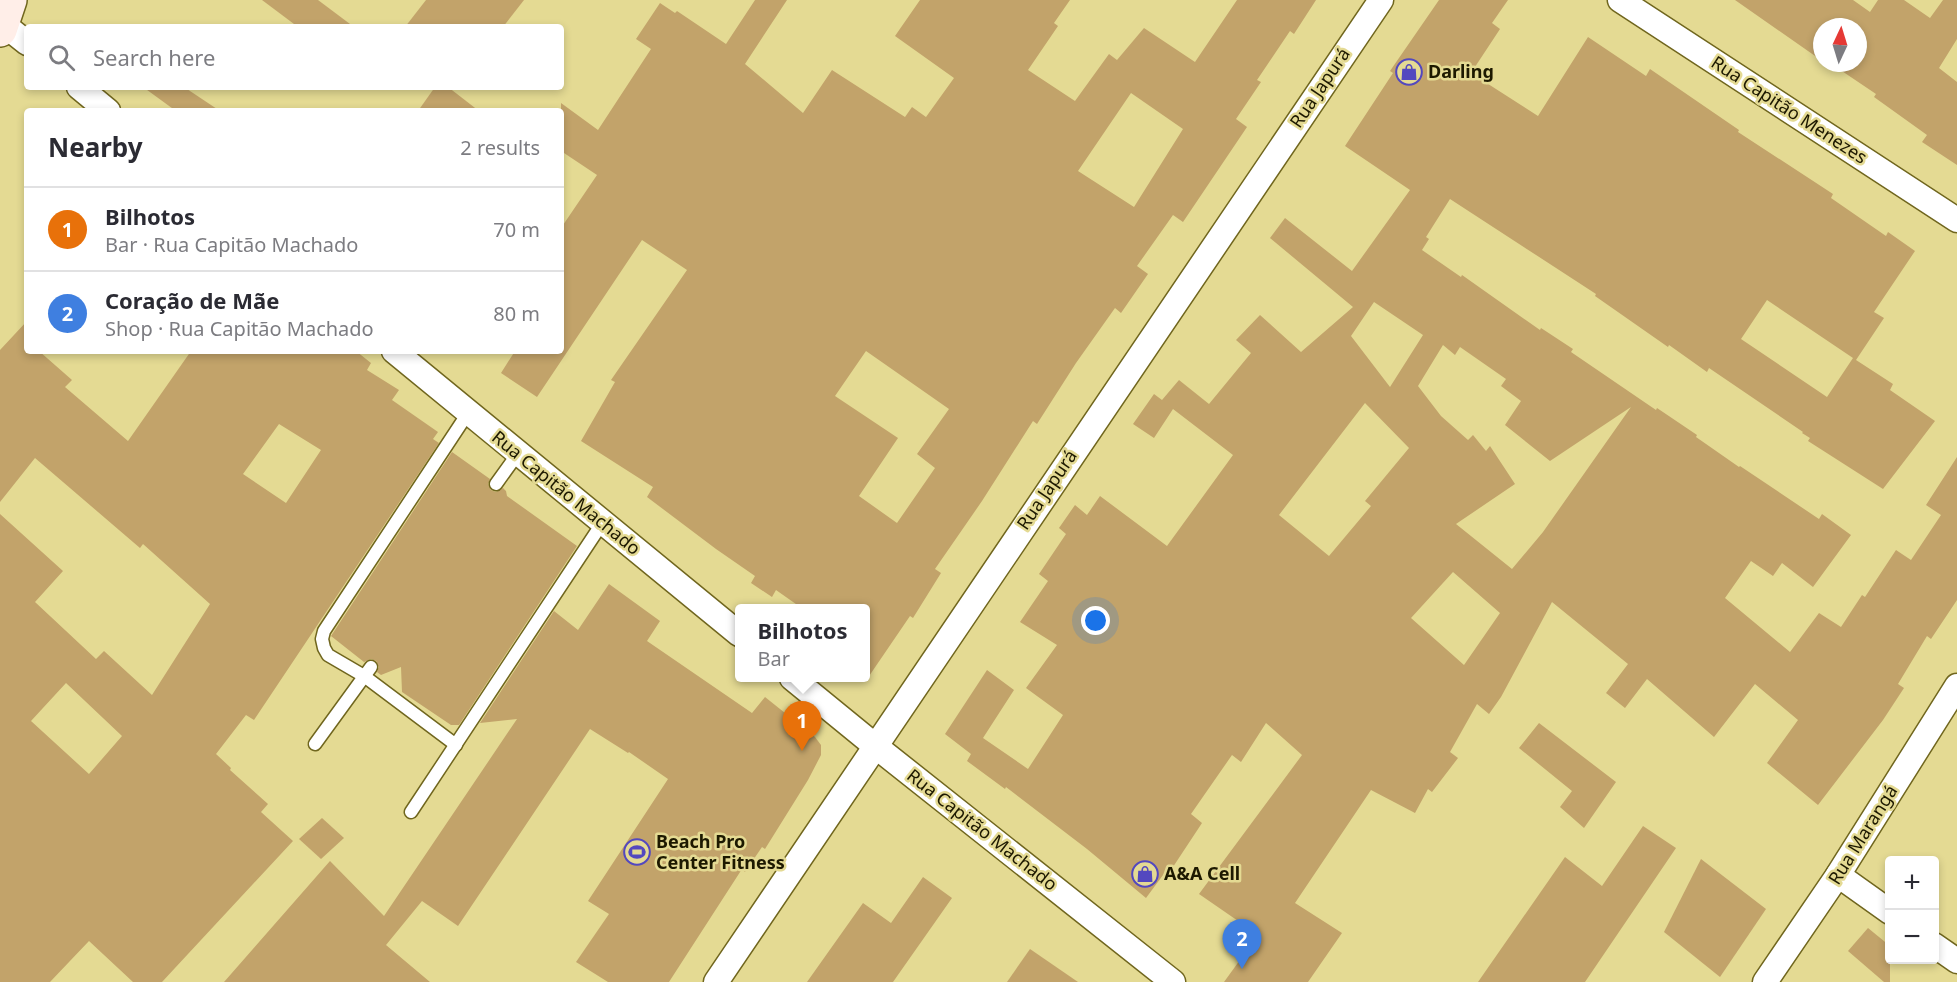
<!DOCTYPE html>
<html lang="en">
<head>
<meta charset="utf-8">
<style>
  body { margin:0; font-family:"Noto Sans",sans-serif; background:#f2f2f3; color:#2b2b33 }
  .controls { position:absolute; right:18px; bottom:18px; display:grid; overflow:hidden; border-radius:6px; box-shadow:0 3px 9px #0003 }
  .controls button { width:54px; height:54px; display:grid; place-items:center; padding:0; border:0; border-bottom:2px solid #e1e1e2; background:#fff; color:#2b2b33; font:30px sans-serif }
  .compass { position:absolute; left:1813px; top:18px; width:54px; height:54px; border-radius:50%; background:#fff; box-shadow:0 3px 9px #0003; rotate:4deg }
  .you { position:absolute; left:1096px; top:621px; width:21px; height:21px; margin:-15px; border:4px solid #fff; border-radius:50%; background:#1a73e8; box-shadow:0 0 0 9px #1a73e833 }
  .badge { display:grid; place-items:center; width:39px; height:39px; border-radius:50%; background:#5348bf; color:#fff; font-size:20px; font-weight:700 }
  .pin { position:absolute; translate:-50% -50px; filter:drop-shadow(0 2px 3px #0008) }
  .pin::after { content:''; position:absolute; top:32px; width:21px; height:18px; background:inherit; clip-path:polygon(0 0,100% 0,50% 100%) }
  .popup { position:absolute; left:735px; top:604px; width:135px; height:78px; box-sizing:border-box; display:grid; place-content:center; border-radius:6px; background:#fff; filter:drop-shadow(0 2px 4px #0005); font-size:20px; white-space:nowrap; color:#7c7c81 }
  .popup b { font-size:22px; color:#2b2b33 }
  .popup::after { content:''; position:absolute; left:50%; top:100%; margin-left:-12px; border:12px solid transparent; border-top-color:#fff }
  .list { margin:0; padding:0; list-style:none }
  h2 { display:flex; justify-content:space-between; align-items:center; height:78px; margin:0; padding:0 24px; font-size:26px }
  h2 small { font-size:20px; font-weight:400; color:#7c7c81 }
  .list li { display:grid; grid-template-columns:39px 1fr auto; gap:18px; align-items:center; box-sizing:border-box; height:84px; padding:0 24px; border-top:2px solid #e1e1e2 }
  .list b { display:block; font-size:22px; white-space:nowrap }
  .list p { margin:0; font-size:20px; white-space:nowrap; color:#7c7c81 }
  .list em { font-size:20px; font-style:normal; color:#7c7c81 }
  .icon { flex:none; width:33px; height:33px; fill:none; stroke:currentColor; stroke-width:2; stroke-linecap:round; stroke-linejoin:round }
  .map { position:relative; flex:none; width:1957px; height:982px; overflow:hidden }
  .search { position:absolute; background:#fff; box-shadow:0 3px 9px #0003; left:24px; top:24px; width:540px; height:66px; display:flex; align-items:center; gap:15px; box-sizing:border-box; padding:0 21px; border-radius:6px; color:#7c7c81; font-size:22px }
  .panel { position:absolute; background:#fff; box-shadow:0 3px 9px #0003; left:24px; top:108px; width:540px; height:246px; border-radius:6px }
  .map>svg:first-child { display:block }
  .building { fill:#c2a36a; fill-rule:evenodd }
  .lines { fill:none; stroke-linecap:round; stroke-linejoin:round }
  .lane-casing { stroke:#70661e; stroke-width:15 }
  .street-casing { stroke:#70661e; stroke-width:27 }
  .secondary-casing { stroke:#70661e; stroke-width:36 }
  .lane { stroke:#fff; stroke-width:12 }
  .street { stroke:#fff; stroke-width:24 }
  .secondary { stroke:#ffeee8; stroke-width:33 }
  .labels { text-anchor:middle; stroke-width:5; stroke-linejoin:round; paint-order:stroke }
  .poi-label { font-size:18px; font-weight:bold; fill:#1d1900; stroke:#e4da93; text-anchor:start }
  .street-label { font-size:18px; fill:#1d1900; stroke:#e4da93 }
</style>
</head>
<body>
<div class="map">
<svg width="1957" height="982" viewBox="0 0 1957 982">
  <rect width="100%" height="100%" fill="#e4da93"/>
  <g class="building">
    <polygon points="262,0 318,0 354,27 298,27"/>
    <polygon points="426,0 524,0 503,27 405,27"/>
    <path d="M755,0H787L745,64L803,113L832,70L905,117L912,107L926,117L954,78L895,36L920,0H1070L1054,23L1058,26L1028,70L1075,101L1109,54L1117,60L1144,28L1195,62L1237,0H1316L1294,34L1290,31L1257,80L1261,82L1236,119L1247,127L1183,222L1173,215L1137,266L1148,274L1121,313L1115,308L1076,363L1037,424L1033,421L982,501L935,569L941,573L913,618L910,616L865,682V609H803L776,590L772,597L751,583L755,576L716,549L647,497L653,487L581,441L615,382L611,380L687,270L642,240L537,397L501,373L515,351H561V228L597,175L561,151V103L598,130L651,49L636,39L660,3L675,13L677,11L726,44ZM1131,93L1183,129L1134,207L1078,171ZM866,351L949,409L917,454L935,468L897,523L859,496L898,438L835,396Z"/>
    <path d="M1439,0H1508L1492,23L1500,29L1471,73L1538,116L1588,37L1646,76L1650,69L1739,130L1738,132L1833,194L1831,198L1886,236L1888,232L1915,251L1874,312L1884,318L1856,360L1893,384L1890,390L1935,421L1883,489L1808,441L1810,438L1802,433L1803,432L1709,368L1707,372L1669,345L1668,347L1595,296L1596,294L1450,199L1426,237L1429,239L1422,250L1461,277L1462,275L1540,330L1541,328L1573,349L1571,352L1656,410L1657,408L1697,435L1696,437L1739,467L1740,466L1819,519L1822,514L1851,535L1813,587L1782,563L1773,576L1751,561L1725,598L1790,652L1819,613L1841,627L1862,595L1865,597L1896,550L1911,560L1941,515L1926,505L1957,457V600L1931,639L1927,636L1898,684L1904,688L1883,720L1818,805L1767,763L1798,720L1755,684L1714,737L1647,679L1625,708L1606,693L1628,664L1552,602L1501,697L1489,714L1477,704L1450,752L1458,758L1432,792L1428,789L1415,813L1371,790L1295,903L1342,933L1308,982H1224L1245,953L1228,941L1241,923L1199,894L1302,755L1266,723L1241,762L1232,755L1191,814L1202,823L1169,873L1166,871L1146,898L1087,849L1006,787L1005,789L967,761L971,754L945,734L987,670L1014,690L983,738L1028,769L1063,715L1026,688L1057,645L1020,622L1048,581L1039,574L1066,534L1059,528L1075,505L1087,515L1100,496L1167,546L1233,455L1173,409L1154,438L1133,424L1154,394L1162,400L1179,380L1209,404L1251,353L1236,340L1260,315L1301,352L1353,307L1270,238L1285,218L1352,271L1410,190L1345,146L1393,73L1390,71ZM1767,300L1853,358L1827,397L1741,339ZM1374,302L1423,335L1390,387L1351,336ZM1443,345L1455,355L1460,347L1506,379L1501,386L1521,401L1505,425L1550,461L1631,407L1543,532L1512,569L1456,524L1515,484L1490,446L1486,451L1473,435L1468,440L1441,416L1418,386ZM1365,403L1409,448L1365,501L1371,506L1329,556L1279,515ZM1453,572L1500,613L1464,665L1411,618Z"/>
    <polygon points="1735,0 1853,0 1870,12 1878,0 1904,0 1930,18 1943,0 1957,0 1957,39 1939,68 1957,82 1957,165 1922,142 1927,135 1874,97 1876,94 1830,63 1858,63 1858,27 1822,27 1822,58 1819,56 1818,58"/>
    <polygon points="143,87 184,87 220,111 176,111"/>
    <polygon points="435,87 448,87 479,111 418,111"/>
    <path d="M27,321V351H39L72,380L65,387L128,441L191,351H356L371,363L367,370L399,390L392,400L438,432L433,439L439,443L254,720L246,715L216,754L231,768L230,770L268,804L261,812L293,841L162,982H133L89,941L50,982H0V514L63,571L35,602L96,659L104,651L152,695L210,604L143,544L140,548L35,458L0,502V350ZM279,424L321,450L286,503L243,474ZM66,683L122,736L89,774L31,721Z"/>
    <polygon points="452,452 490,479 488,484 491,490 496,492 503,488 506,491 507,496 577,546 459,725 451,725 402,692 401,667 381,675 377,672 379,667 376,661 371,659 364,662 331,636"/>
    <polygon points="609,584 660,621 647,641 752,713 765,697 815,737 821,745 821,755 808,780 765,849 762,847 745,872 742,869 669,982 608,982 576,962 609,914 588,901 668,779 629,752 628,753 590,729 458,926 422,901 386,945 430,982 224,982 330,861 384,916 517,719 480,723 554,611 578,630"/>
    <polygon points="1539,723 1616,782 1584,828 1560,807 1572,791 1519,748"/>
    <polygon points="322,818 344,838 321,859 299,839"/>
    <polygon points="1643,826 1676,848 1585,982 1478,982 1565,857 1602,886"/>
    <polygon points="1701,859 1766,909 1720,977 1664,932"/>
    <polygon points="923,877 952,898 893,982 807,982 863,903 891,923"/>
    <polygon points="1868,928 1890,946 1890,982 1884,982 1848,951"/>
    <polygon points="1030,949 1078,982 1007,982"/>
  </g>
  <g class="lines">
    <g class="lane-casing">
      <g id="lane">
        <polyline points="496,484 519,452"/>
        <polyline points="315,744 371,667"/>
        <polyline points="456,745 364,676 328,655 324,648 322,639 324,631 468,413"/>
        <polyline points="411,812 603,522"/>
      </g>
    </g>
    <g class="street-casing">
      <g id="street">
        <polyline points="1620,0 1957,220"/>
        <polyline points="2,23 27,43"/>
        <polyline points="79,87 108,111"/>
        <polyline points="394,351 739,634"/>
        <polyline points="792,678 874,745 1173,982"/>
        <polyline points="1838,875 1890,912"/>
        <polyline points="1934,945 1957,961"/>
        <polyline points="716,982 1381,0"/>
        <polyline points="1765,982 1838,875 1957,686"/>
      </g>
    </g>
    <g class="secondary-casing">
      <polyline id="secondary" points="0,30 10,0"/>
    </g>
    <use href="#lane" class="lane"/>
    <use href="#street" class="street"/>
    <use href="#secondary" class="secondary"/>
  </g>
  <defs>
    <g id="shop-ring" transform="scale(1.35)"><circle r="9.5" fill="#e4da93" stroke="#5348bf" stroke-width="1.5"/><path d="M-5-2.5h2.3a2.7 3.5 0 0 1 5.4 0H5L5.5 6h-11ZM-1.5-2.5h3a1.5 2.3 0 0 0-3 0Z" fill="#5348bf"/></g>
    <g id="stadium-ring" transform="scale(1.35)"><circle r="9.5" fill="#e4da93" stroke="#5348bf" stroke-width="1.5"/><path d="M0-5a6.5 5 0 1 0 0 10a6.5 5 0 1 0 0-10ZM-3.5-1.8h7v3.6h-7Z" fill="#5348bf"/></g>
  </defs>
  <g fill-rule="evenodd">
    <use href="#shop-ring" x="1409" y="72"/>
    <use href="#stadium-ring" x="637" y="852"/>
    <use href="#shop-ring" x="1145" y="874"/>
  </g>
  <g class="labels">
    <g class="poi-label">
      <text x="1428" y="78">Darling</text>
      <text x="656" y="848">Beach Pro<tspan x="656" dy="21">Center Fitness</tspan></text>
      <text x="1164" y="880">A&amp;A Cell</text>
    </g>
    <g class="street-label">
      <text transform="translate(1320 88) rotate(-56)" y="6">Rua Japurá</text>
      <text transform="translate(1789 110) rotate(33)" y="6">Rua Capitão Menezes</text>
      <text transform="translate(1047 490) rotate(-56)" y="6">Rua Japurá</text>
      <text transform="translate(566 493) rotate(39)" y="6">Rua Capitão Machado</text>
      <text transform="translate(982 830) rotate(38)" y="6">Rua Capitão Machado</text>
      <text transform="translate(1863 835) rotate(-58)" y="6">Rua Marangá</text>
    </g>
  </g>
</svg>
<div class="controls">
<button>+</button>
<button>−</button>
</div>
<svg class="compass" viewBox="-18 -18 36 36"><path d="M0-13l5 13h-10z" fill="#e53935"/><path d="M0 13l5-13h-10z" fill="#7c7c81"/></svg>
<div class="you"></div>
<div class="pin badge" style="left:802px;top:751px;background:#e8710a">1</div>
<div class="popup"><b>Bilhotos</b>Bar</div>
<div class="pin badge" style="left:1242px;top:969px;background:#3f7fe0">2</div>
<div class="search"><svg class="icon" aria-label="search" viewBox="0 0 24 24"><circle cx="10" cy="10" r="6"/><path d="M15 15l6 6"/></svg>Search here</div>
<section class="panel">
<h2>Nearby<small>2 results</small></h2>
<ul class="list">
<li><span class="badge" style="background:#e8710a">1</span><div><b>Bilhotos</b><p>Bar · Rua Capitão Machado</p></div><em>70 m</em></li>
<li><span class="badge" style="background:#3f7fe0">2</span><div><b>Coração de Mãe</b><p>Shop · Rua Capitão Machado</p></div><em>80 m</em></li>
</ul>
</section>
</div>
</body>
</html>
